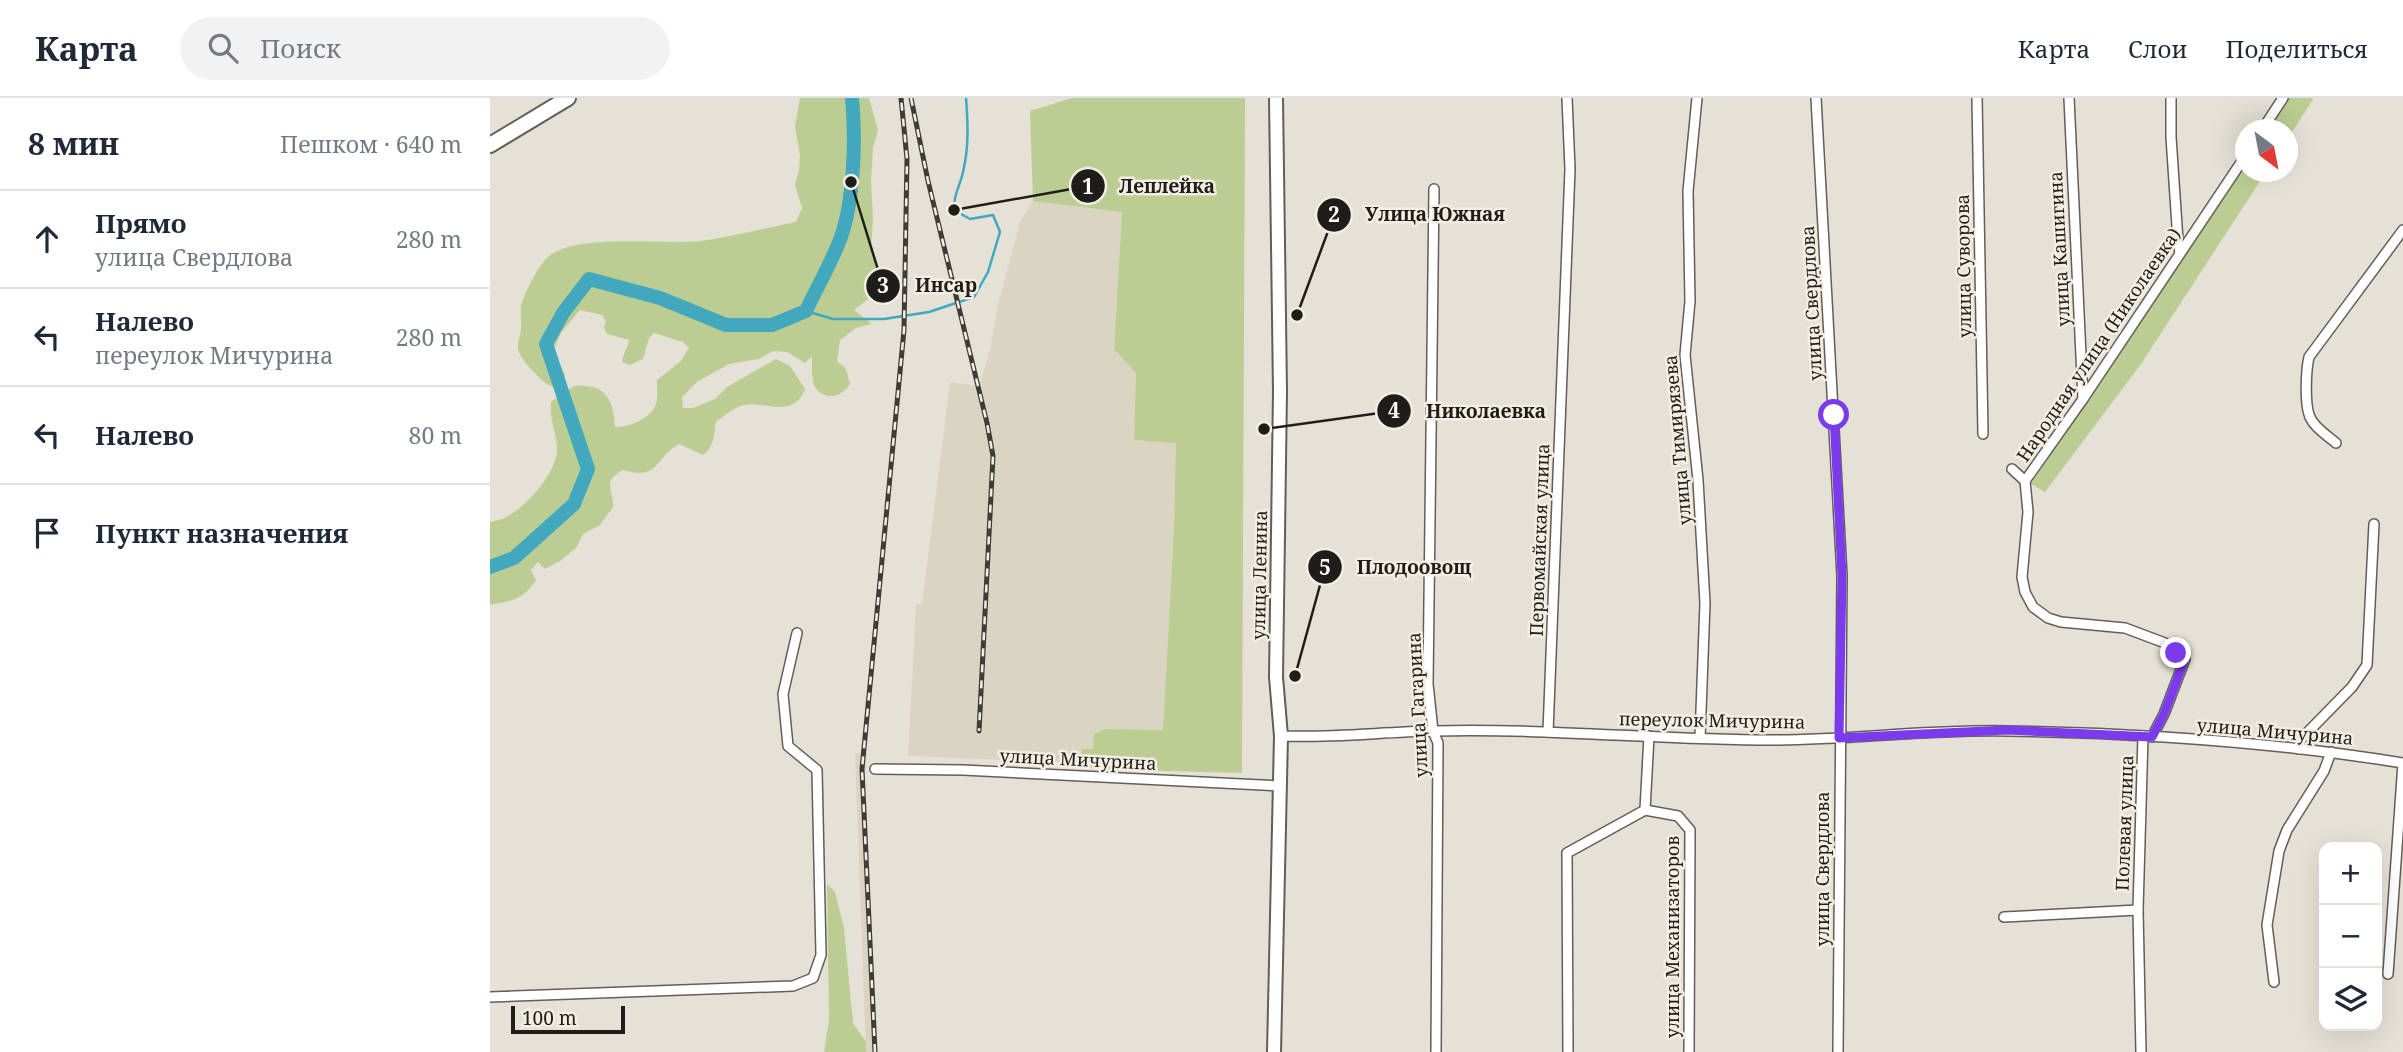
<!DOCTYPE html>
<html lang="ru">
<head>
<meta charset="utf-8">
<style>
  body { margin:0; font-family:"Noto Serif",serif; background:#f2f2f3; color:#1f2937 }
  .controls { position:absolute; right:21px; bottom:21px; display:grid; overflow:hidden; border-radius:14px; box-shadow:0 7px 28px #0002 }
  .controls button { width:63px; height:63px; display:grid; place-items:center; padding:0; border:0; border-bottom:2px solid #e0e1e3; background:#fff; color:#1f2937; font:35px sans-serif }
  .compass { position:absolute; left:1745px; top:21px; width:63px; height:63px; border-radius:50%; background:#fff; box-shadow:0 7px 28px #0002; rotate:148deg }
  .scale { position:absolute; left:21px; bottom:18px; width:114px; box-sizing:border-box; padding-left:7px; border:4px solid #1f1d19; border-top:0; font-size:19px; line-height:24px; white-space:nowrap; color:#1f1d19; -webkit-text-stroke:5px #f2eee3; paint-order:stroke }
  .stop { position:absolute; width:21px; height:21px; margin:-16px; border:5px solid #7c3aed; border-radius:50%; background:#fff }
  .stop.end { background:#7c3aed; border-color:#fff; box-shadow:0 2px 7px #0008 }
  .list { margin:0; padding:0; list-style:none }
  h2 { display:flex; justify-content:space-between; align-items:center; height:91px; margin:0; padding:0 28px; font-size:30px }
  h2 small { font-size:23px; font-weight:400; color:#747a83 }
  .list li { display:grid; grid-template-columns:46px 1fr auto; gap:21px; align-items:center; box-sizing:border-box; height:98px; padding:0 28px; border-top:2px solid #e0e1e3 }
  .list b { display:block; font-size:26px; white-space:nowrap }
  .list p { margin:0; font-size:23px; white-space:nowrap; color:#747a83 }
  .list em { font-size:23px; font-style:normal; color:#747a83 }
  .icon { flex:none; width:38px; height:38px; fill:none; stroke:currentColor; stroke-width:2; stroke-linecap:round; stroke-linejoin:round }
  .map { position:relative; flex:none; width:1913px; height:954px; overflow:hidden }
  header { display:flex; align-items:center; gap:42px; box-sizing:border-box; height:98px; padding:0 35px; background:#fff; border-bottom:2px solid #e0e1e3 }
  header strong { font-size:33px }
  nav { display:flex; gap:38px; margin-inline-start:auto; font-size:24px }
  .search { width:490px; height:63px; background:#f2f2f3; display:flex; align-items:center; gap:18px; box-sizing:border-box; padding:0 24px; border-radius:38px; color:#747a83; font-size:26px }
  main { display:flex }
  aside { flex:1; background:#fff }
  .map>svg:first-child { display:block }
  .built { fill:#dad5c2 }
  .green { fill:#bccd93 }
  .lines { fill:none; stroke-linecap:round; stroke-linejoin:round }
  .stream { stroke:#41a8bd; stroke-width:2.5 }
  .river { stroke:#41a8bd; stroke-width:14 }
  .street-casing { stroke:#625f56; stroke-width:12 }
  .secondary-casing { stroke:#625f56; stroke-width:16 }
  .primary-casing { stroke:#625f56; stroke-width:18 }
  .street { stroke:#fff; stroke-width:9 }
  .secondary { stroke:#fff; stroke-width:12 }
  .primary { stroke:#fff; stroke-width:14 }
  .rail-casing { stroke:#3e3c37; stroke-width:5 }
  .rail { stroke:#f2eee3; stroke-width:2.5; stroke-dasharray:8; stroke-linecap:butt }
  .route { stroke:#7c3aed; stroke-width:9 }
  .labels { text-anchor:middle; stroke-width:5; stroke-linejoin:round; paint-order:stroke }
  .street-label { font-size:18px; fill:#1f1d19; stroke:#f2eee3 }
  .leader { fill:none; stroke:#1f1d19; stroke-width:2.5 }
  .callout-dot { fill:#1f1d19; stroke:#f2eee3; stroke-width:2.5 }
  .mark-label { font-size:21px; text-anchor:middle; font-weight:bold; fill:#fff }
  .callout-label { font-size:19px; text-anchor:middle; font-weight:bold; fill:#1f1d19; stroke:#f2eee3; stroke-width:5; stroke-linejoin:round; paint-order:stroke }
</style>
</head>
<body>
<header>
<strong>Карта</strong>
<div class="search"><svg class="icon" aria-label="search" viewBox="0 0 24 24"><circle cx="10" cy="10" r="6"/><path d="M15 15l6 6"/></svg>Поиск</div>
<nav><a>Карта</a><a>Слои</a><a>Поделиться</a></nav>
</header>
<main>
<aside>
<h2>8 мин<small>Пешком · 640 m</small></h2>
<ul class="list">
<li><svg class="icon" aria-label="ahead" viewBox="0 0 24 24"><path d="M12 20V5M6 11l6-6 6 6"/></svg><div><b>Прямо</b><p>улица Свердлова</p></div><em>280 m</em></li>
<li><svg class="icon" aria-label="left" viewBox="0 0 24 24"><path d="M17 20v-9H6M10 6l-5 5 5 5"/></svg><div><b>Налево</b><p>переулок Мичурина</p></div><em>280 m</em></li>
<li><svg class="icon" aria-label="left" viewBox="0 0 24 24"><path d="M17 20v-9H6M10 6l-5 5 5 5"/></svg><div><b>Налево</b></div><em>80 m</em></li>
<li><svg class="icon" aria-label="arrive" viewBox="0 0 24 24"><path d="M6 21V4h12l-3 4 3 4H6"/></svg><div><b>Пункт назначения</b></div></li>
</ul>
</aside>
<div class="map">
<svg width="1913" height="954" viewBox="0 0 1913 954">
  <rect width="100%" height="100%" fill="#e5e1d6"/>
  <g class="built">
    <polygon points="543,103 632,113 624,251 646,275 644,342 686,344 684,429 673,632 615,631 604,636 603,651 592,651 591,665 418,658 426,506 432,506 460,284 489,288 500,253 507,211 530,124"/>
    <polygon points="365,655 377,655 375,676 388,954 376,954"/>
  </g>
  <g class="green">
    <path d="M310,0H379L388,32L383,50L381,83L383,121L381,151L386,167L382,198L364,212L382,226L366,230L350,242L347,263L356,271L360,286C353,298 338,303 327,292C321,285 322,267 322,258L315,265L297,254L283,253L269,261L239,266L207,284L192,299L193,310H203L225,301L237,289L286,261L300,268L315,291C303,323 273,301 250,308C242,311 233,319 226,324C224,336 224,350 213,357L189,346C164,360 170,383 133,372C111,384 124,392 123,409L110,427L93,436L86,450L70,463L55,471L48,464L41,472L46,482C32,503 23,502 0,507V424C5,423 11,422 16,419C37,409 69,372 67,349C66,334 59,320 61,304C68,299 76,292 85,288C90,286 96,288 102,289C121,293 124,312 125,329C139,329 161,321 166,306C168,300 167,289 167,282L191,263L199,250L193,244L164,235L159,240L153,261L140,267L132,264C133,255 138,250 139,242L117,236L114,230L116,223L112,217L90,212L71,235L62,256L75,276L74,284C69,287 65,290 59,287C51,283 29,260 28,251C27,244 31,237 31,230C32,223 30,216 31,209C33,197 49,166 59,158C88,135 172,147 211,143C243,139 275,130 306,124L312,110L305,87L309,72L310,57L305,28Z"/>
    <polygon points="582,0 755,0 752,675 604,671 591,665 592,651 603,651 604,636 615,631 673,632 684,429 686,345 644,342 646,275 624,251 632,114 543,103 540,13"/>
    <polygon points="1798,0 1824,0 1798,40 1798,32 1777,32"/>
    <polygon points="1755,63 1756,74 1776,74 1651,266 1555,394 1541,386"/>
    <polygon points="337,786 345,794 354,830 363,925 376,944 376,954 334,954 339,922"/>
  </g>
  <g class="lines">
    <path class="stream" d="M316,213L343,221H394L439,214L484,199L498,174L510,134L503,117L480,121L464,112C463,96 470,89 473,74C479,49 478,26 476,0"/>
    <path class="river" d="M0,469L24,460L84,406L98,371L56,246L73,215L99,181L170,200L236,227H282L316,213C327,189 342,164 351,139C364,102 366,40 362,0"/>
    <g class="street-casing">
      <g id="street">
        <polyline points="1207,0 1198,93 1200,203 1195,257 1208,382 1215,505 1210,640"/>
        <polyline points="1326,0 1352,478 1348,954"/>
        <polyline points="1487,0 1493,336"/>
        <polyline points="1579,0 1593,301"/>
        <polyline points="1681,0 1681,39 1688,143 1690,155"/>
        <polyline points="1772,32 1793,0"/>
        <polyline points="944,91 938,586 943,633 948,645 946,954"/>
        <path d="M1846,345C1838,338 1825,330 1821,321C1814,309 1816,272 1819,259L1913,132"/>
        <polyline points="1522,371 1535,383"/>
        <polyline points="1058,634 1080,71 1077,0"/>
        <path d="M791,638C842,640 892,634 943,633C1056,630 1169,642 1282,642C1361,642 1440,631 1519,633C1650,635 1783,644 1913,665L1898,876"/>
        <polyline points="1662,639 1674,616 1695,561 1675,545 1635,530 1571,524 1558,520 1543,509 1535,494 1532,479 1538,414 1535,383 1593,301 1756,57"/>
        <polyline points="1809,651 1811,641 1862,589 1877,567 1884,426"/>
        <polyline points="385,671 473,672 790,688"/>
        <polyline points="1155,712 1188,718 1200,732 1199,954"/>
        <polyline points="1155,712 1159,638"/>
        <polyline points="1514,819 1648,812"/>
        <polyline points="1784,884 1777,827 1789,753 1797,732 1834,673 1841,654"/>
        <polyline points="0,899 303,888 323,880 331,857 327,672 298,648 293,596 307,535"/>
        <polyline points="1078,954 1077,755 1155,712"/>
        <polyline points="1651,954 1648,812 1653,638"/>
      </g>
    </g>
    <g class="secondary-casing">
      <polyline id="secondary" points="784,954 791,638 786,579 790,293 786,0"/>
    </g>
    <g class="primary-casing">
      <polyline id="primary" points="0,47 78,0"/>
    </g>
    <use href="#street" class="street"/>
    <use href="#secondary" class="secondary"/>
    <use href="#primary" class="primary"/>
    <g class="rail-casing">
      <g id="rail">
        <polyline points="421,0 438,83 497,325 503,358 489,633"/>
        <polyline points="385,954 372,671 414,232 417,61 411,0"/>
      </g>
    </g>
    <use href="#rail" class="rail"/>
  </g>
  <g class="lines">
    <polyline class="route" points="1344,317 1352,478 1349,640 1517,632 1662,639 1674,616 1695,561 1686,555"/>
  </g>
  <g class="labels">
    <g class="street-label">
      <text transform="translate(1570 151) rotate(-93)" y="6">улица Кашигина</text>
      <text transform="translate(1474 168) rotate(-91)" y="6">улица Суворова</text>
      <text transform="translate(1322 205) rotate(-93)" y="6">улица Свердлова</text>
      <text transform="translate(1609 247) rotate(-56)" y="6">Народная улица (Николаевка)</text>
      <text transform="translate(1188 342) rotate(-95)" y="6">улица Тимирязева</text>
      <text transform="translate(1050 442) rotate(-88)" y="6">Первомайская улица</text>
      <text transform="translate(770 477) rotate(-89)" y="6">улица Ленина</text>
      <text transform="translate(928 607) rotate(-93)" y="6">улица Гагарина</text>
      <text transform="translate(1222 623) rotate(1)" y="6">переулок Мичурина</text>
      <text transform="translate(1785 634) rotate(5)" y="6">улица Мичурина</text>
      <text transform="translate(588 662) rotate(3)" y="6">улица Мичурина</text>
      <text transform="translate(1635 725) rotate(-88)" y="6">Полевая улица</text>
      <text transform="translate(1333 771) rotate(-90)" y="6">улица Свердлова</text>
      <text transform="translate(1183 839) rotate(-90)" y="6">улица Механизаторов</text>
    </g>
  </g>
  <path class="leader" d="M464 112L598 88M807 217L844 117M361 84L393 188M774 331L904 313M805 578L835 469"/>
  <g class="callout-dot">
    <circle cx="464" cy="112" r="7"/>
    <circle cx="807" cy="217" r="7"/>
    <circle cx="361" cy="84" r="7"/>
    <circle cx="774" cy="331" r="7"/>
    <circle cx="805" cy="578" r="7"/>
    <circle cx="598" cy="88" r="18"/>
    <circle cx="844" cy="117" r="18"/>
    <circle cx="393" cy="188" r="18"/>
    <circle cx="904" cy="313" r="18"/>
    <circle cx="835" cy="469" r="18"/>
  </g>
  <g class="mark-label">
    <text x="598" y="96">1</text>
    <text x="844" y="124">2</text>
    <text x="393" y="195">3</text>
    <text x="904" y="320">4</text>
    <text x="835" y="477">5</text>
  </g>
  <g class="callout-label">
    <text x="677" y="95">Леплейка</text>
    <text x="945" y="123">Улица Южная</text>
    <text x="456" y="194">Инсар</text>
    <text x="996" y="320">Николаевка</text>
    <text x="924" y="476">Плодоовощ</text>
  </g>
</svg>
<div class="controls">
<button>+</button>
<button>−</button>
<button><svg class="icon" aria-label="layers" viewBox="0 0 24 24"><path d="M12 4l9 5-9 5-9-5zM3 14l9 5 9-5"/></svg></button>
</div>
<svg class="compass" viewBox="-18 -18 36 36"><path d="M0-13l5 13h-10z" fill="#e53935"/><path d="M0 13l5-13h-10z" fill="#747a83"/></svg>
<div class="scale">100 m</div>
<div class="stop" style="left:1344px;top:317px"></div>
<div class="stop end" style="left:1686px;top:555px"></div>
</div>
</main>
</body>
</html>
